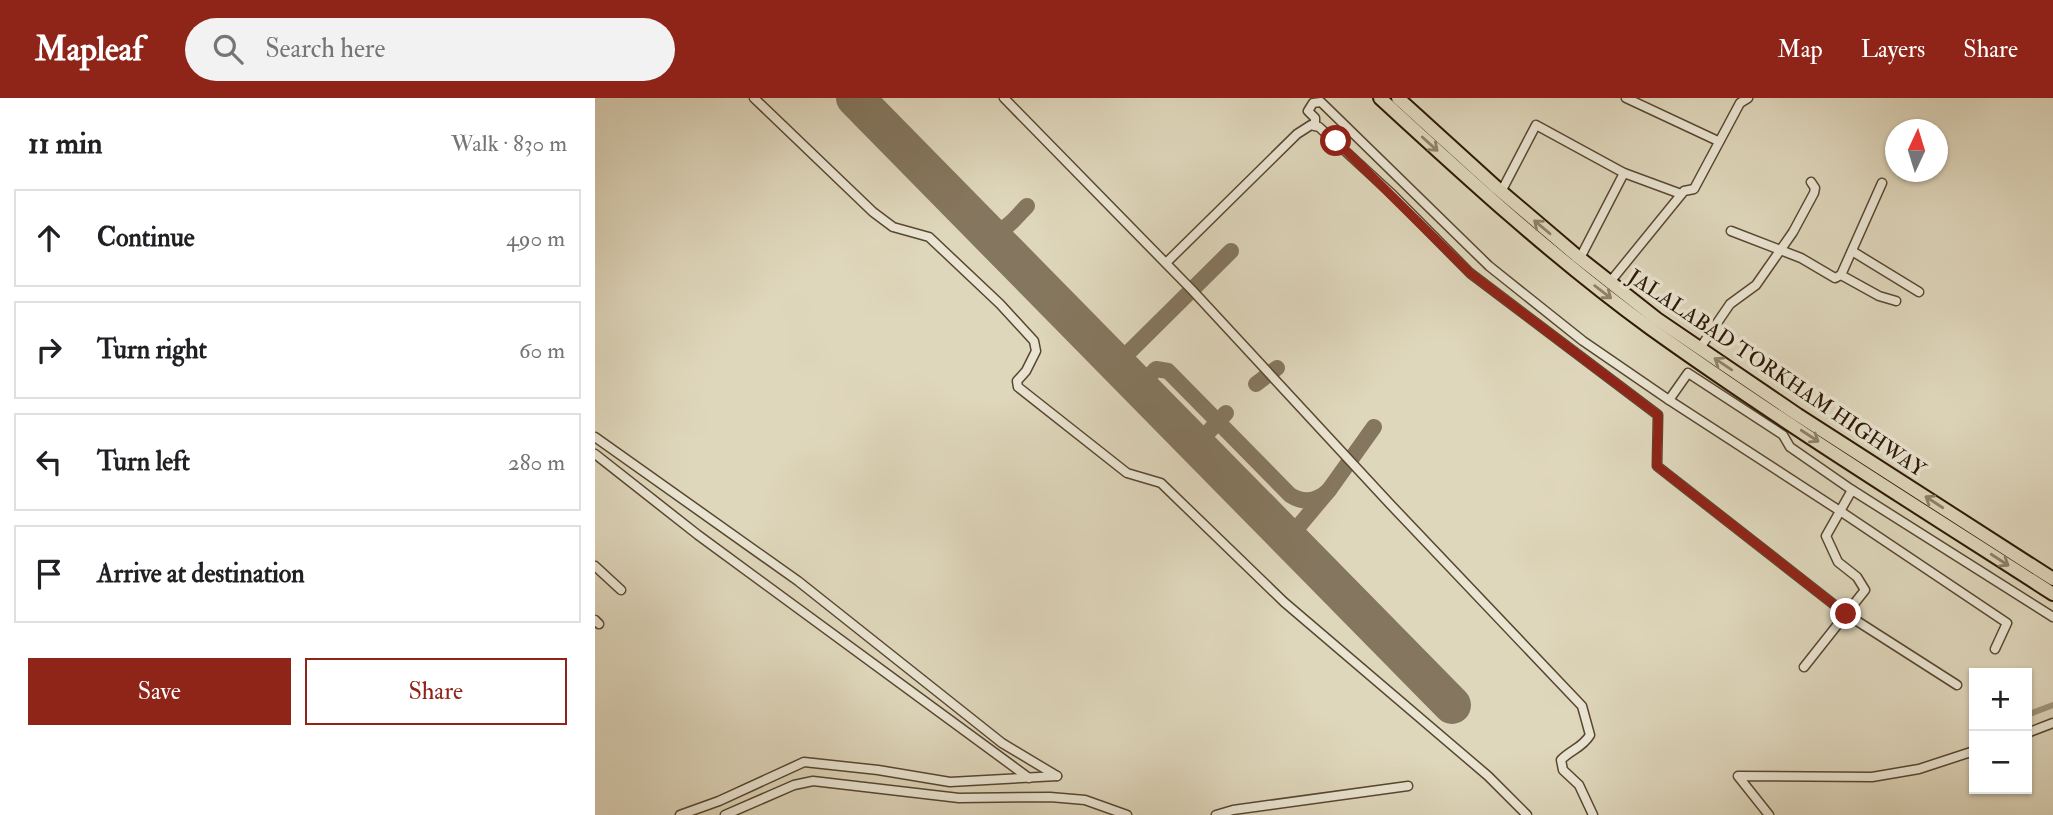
<!DOCTYPE html>
<html lang="en">
<head>
<meta charset="utf-8">
<style>
  body { margin:0; font-family:"IM FELL Double Pica",serif; background:#f2f2f2; color:#202124 }
  .controls { position:absolute; right:21px; bottom:21px; display:grid; overflow:hidden; border-radius:0px; box-shadow:0 2px 5px #0004 }
  .controls button { width:63px; height:63px; display:grid; place-items:center; padding:0; border:0; border-bottom:2px solid #e0e0e0; background:#fff; color:#202124; font:35px sans-serif }
  .compass { position:absolute; left:1290px; top:21px; width:63px; height:63px; border-radius:50%; background:#fff; box-shadow:0 2px 5px #0004; rotate:4deg }
  .stop { position:absolute; width:21px; height:21px; margin:-16px; border:5px solid #8f2418; border-radius:50%; background:#fff }
  .stop.end { background:#8f2418; border-color:#fff; box-shadow:0 2px 7px #0008 }
  .list { margin:0; padding:0; list-style:none }
  h2 { display:flex; justify-content:space-between; align-items:center; height:91px; margin:0; padding:0 28px; font-size:30px }
  h2 small { font-size:23px; font-weight:400; color:#757577 }
  .list li { display:grid; grid-template-columns:46px 1fr auto; gap:21px; align-items:center; box-sizing:border-box; height:98px; margin:0 14px 14px; padding:0 14px; border:2px solid #e0e0e0; border-radius:0px }
  .list b { display:block; font-size:26px; white-space:nowrap }
  .list em { font-size:23px; font-style:normal; color:#757577 }
  .actions { display:flex; gap:14px; padding:21px 28px }
  .actions a { flex:1; padding:16px 0; border:2px solid #8f2418; border-radius:0px; text-align:center; font-size:24px; color:#8f2418 }
  .actions .main { background:#8f2418; color:#fff }
  .icon { flex:none; width:38px; height:38px; fill:none; stroke:currentColor; stroke-width:2; stroke-linecap:round; stroke-linejoin:round }
  .map { position:relative; flex:none; width:1458px; height:717px; overflow:hidden }
  header { display:flex; align-items:center; gap:42px; box-sizing:border-box; height:98px; padding:0 35px; background:#8f2418; color:#fff }
  header strong { font-size:33px }
  nav { display:flex; gap:38px; margin-inline-start:auto; font-size:24px }
  .search { width:490px; height:63px; background:#f2f2f2; display:flex; align-items:center; gap:18px; box-sizing:border-box; padding:0 24px; border-radius:38px; color:#757577; font-size:26px }
  main { display:flex }
  aside { flex:1; background:#fff }
  .map>svg:first-child { display:block }
  .lines { fill:none; stroke-linecap:round; stroke-linejoin:round }
  .canal { stroke:#a2967d; stroke-width:6 }
  .taxiway { stroke:#85775f; stroke-width:16 }
  .runway { stroke:#85775f; stroke-width:38 }
  .minor-casing { stroke:#584730; stroke-width:11 }
  .highway-casing { stroke:#2b1702; stroke-width:16 }
  .minor { stroke:#eae5d3; stroke-width:8 }
  .highway { stroke:#dfd7bc; stroke-width:12 }
  .oneway { stroke:#8e8168 }
  .route { stroke:#8f2418; stroke-width:9 }
  .labels { text-anchor:middle; stroke-width:7; stroke-linejoin:round; paint-order:stroke }
  .street-label { font-size:21px; fill:#2b1702; stroke:#eae5d3 }
</style>
</head>
<body>
<header>
<strong>Mapleaf</strong>
<div class="search"><svg class="icon" aria-label="search" viewBox="0 0 24 24"><circle cx="10" cy="10" r="6"/><path d="M15 15l6 6"/></svg>Search here</div>
<nav><a>Map</a><a>Layers</a><a>Share</a></nav>
</header>
<main>
<aside>
<h2>11 min<small>Walk · 830 m</small></h2>
<ul class="list">
<li><svg class="icon" aria-label="ahead" viewBox="0 0 24 24"><path d="M12 20V5M6 11l6-6 6 6"/></svg><div><b>Continue</b></div><em>490 m</em></li>
<li><svg class="icon" aria-label="right" viewBox="0 0 24 24"><path d="M7 20v-9h11M14 6l5 5-5 5"/></svg><div><b>Turn right</b></div><em>60 m</em></li>
<li><svg class="icon" aria-label="left" viewBox="0 0 24 24"><path d="M17 20v-9H6M10 6l-5 5 5 5"/></svg><div><b>Turn left</b></div><em>280 m</em></li>
<li><svg class="icon" aria-label="arrive" viewBox="0 0 24 24"><path d="M6 21V4h12l-3 4 3 4H6"/></svg><div><b>Arrive at destination</b></div></li>
</ul>
<div class="actions"><a class="main">Save</a><a>Share</a></div>
</aside>
<div class="map">
<svg width="1458" height="717" viewBox="0 0 1458 717">
  <rect width="100%" height="100%" fill="#dfd7bc"/>
  <filter id="stains"><feTurbulence type="fractalNoise" baseFrequency=".00286" numOctaves="4"/><feColorMatrix values="0 0 0 0 .2 0 0 0 0 .09 0 0 0 0 .02 0 0 0 .5 -.17"/></filter>
  <radialGradient id="worn" r=".72"><stop offset=".6" stop-color="#630" stop-opacity="0"/><stop offset="1" stop-color="#630" stop-opacity=".3"/></radialGradient>
  <g class="lines">
    <polyline class="canal" points="1432,617 1458,607"/>
    <g class="taxiway">
      <path d="M381,124C407,142 414,126 432,108"/>
      <polyline points="411,130 407,142 422,165"/>
      <polyline points="511,256 521,261 529,259 636,153"/>
      <polyline points="661,286 682,270"/>
      <path d="M544,289L561,271L573,273L695,397C709,406 722,404 734,392"/>
      <polyline points="595,342 606,342 631,315"/>
      <polyline points="606,342 606,350 611,358"/>
      <polyline points="700,434 698,441 702,450"/>
      <polyline points="688,436 698,435 734,392 779,329"/>
    </g>
    <polyline class="runway" points="260,0 857,607"/>
    <g class="minor-casing">
      <g id="minor">
        <polyline points="159,0 278,114 298,129 334,139 405,206 439,243 441,253 431,273 422,283 423,289 532,375 566,385 689,504 893,678 932,717"/>
        <path d="M409,0L597,192L795,406L987,608L995,637C987,650 977,651 966,662L968,672L984,687L998,717"/>
        <polyline points="1031,0 1123,43"/>
        <polyline points="720,28 720,20 713,13 718,5 726,4 894,168 988,243 1074,302 1093,275 1188,337 1195,349 1257,392"/>
        <polyline points="906,94 941,27 1029,75 1086,96"/>
        <polyline points="1136,133 1206,160 1240,180 1246,177 1284,198 1301,203"/>
        <polyline points="1257,153 1324,194"/>
        <polyline points="985,160 1029,75"/>
        <polyline points="571,165 702,36 716,27 724,29 798,97 875,175 1063,317 1062,368 1251,516 1362,587"/>
        <polyline points="1246,177 1287,85"/>
        <polyline points="1015,184 1089,93 1099,91 1145,5 1153,0"/>
        <polyline points="1105,250 1135,206 1161,187 1198,134 1219,95 1220,90 1216,84"/>
        <polyline points="1074,302 1245,413 1412,525 1400,551"/>
        <polyline points="0,339 203,483 407,645 462,678"/>
        <polyline points="0,356 103,437 434,680"/>
        <polyline points="0,468 26,492"/>
        <polyline points="0,522 4,526"/>
        <polyline points="1209,569 1270,492 1262,479 1243,464 1231,438 1257,392 1458,519"/>
        <polyline points="1432,635 1458,625"/>
        <polyline points="85,717 124,703 209,664 283,672 355,684 462,678"/>
        <polyline points="130,717 199,687 218,683 364,700 455,699 490,702 532,717"/>
        <polyline points="621,717 638,712 813,688"/>
        <polyline points="1174,717 1143,678 1277,679 1324,671 1379,653"/>
      </g>
    </g>
    <g class="highway-casing">
      <g id="highway">
        <path d="M785,0C872,80 959,160 1055,230C1186,324 1323,409 1458,496"/>
        <polyline points="803,0 902,90 982,158 1062,221 1203,317 1458,481"/>
      </g>
    </g>
    <use href="#minor" class="minor"/>
    <use href="#highway" class="highway"/>
  </g>
  <defs><path id="oneway-shaft" d="M-6 0H5M1.5-3L5.5 0L1.5 3" fill="none" stroke-width="1.6" stroke-linecap="round" stroke-linejoin="round" transform="scale(1.75)"/></defs>
  <g class="oneway">
    <use href="#oneway-shaft" transform="translate(835 46) rotate(42)"/>
    <use href="#oneway-shaft" transform="translate(947 129) rotate(-140)"/>
    <use href="#oneway-shaft" transform="translate(1008 194) rotate(37)"/>
    <use href="#oneway-shaft" transform="translate(1128 266) rotate(-146)"/>
    <use href="#oneway-shaft" transform="translate(1215 338) rotate(33)"/>
    <use href="#oneway-shaft" transform="translate(1339 404) rotate(-147)"/>
    <use href="#oneway-shaft" transform="translate(1405 462) rotate(33)"/>
  </g>
  <g class="lines">
    <polyline class="route" points="741,43 875,175 1063,317 1062,368 1251,516"/>
  </g>
  <g class="labels">
    <g class="street-label">
      <text transform="translate(1182 275) rotate(34)" y="7">JALALABAD TORKHAM HIGHWAY</text>
    </g>
  </g>
  <rect width="100%" height="100%" filter="url(#stains)"/>
  <rect width="100%" height="100%" fill="url(#worn)"/>
</svg>
<div class="controls">
<button>+</button>
<button>−</button>
</div>
<svg class="compass" viewBox="-18 -18 36 36"><path d="M0-13l5 13h-10z" fill="#e53935"/><path d="M0 13l5-13h-10z" fill="#757577"/></svg>
<div class="stop" style="left:741px;top:43px"></div>
<div class="stop end" style="left:1251px;top:516px"></div>
</div>
</main>
</body>
</html>
